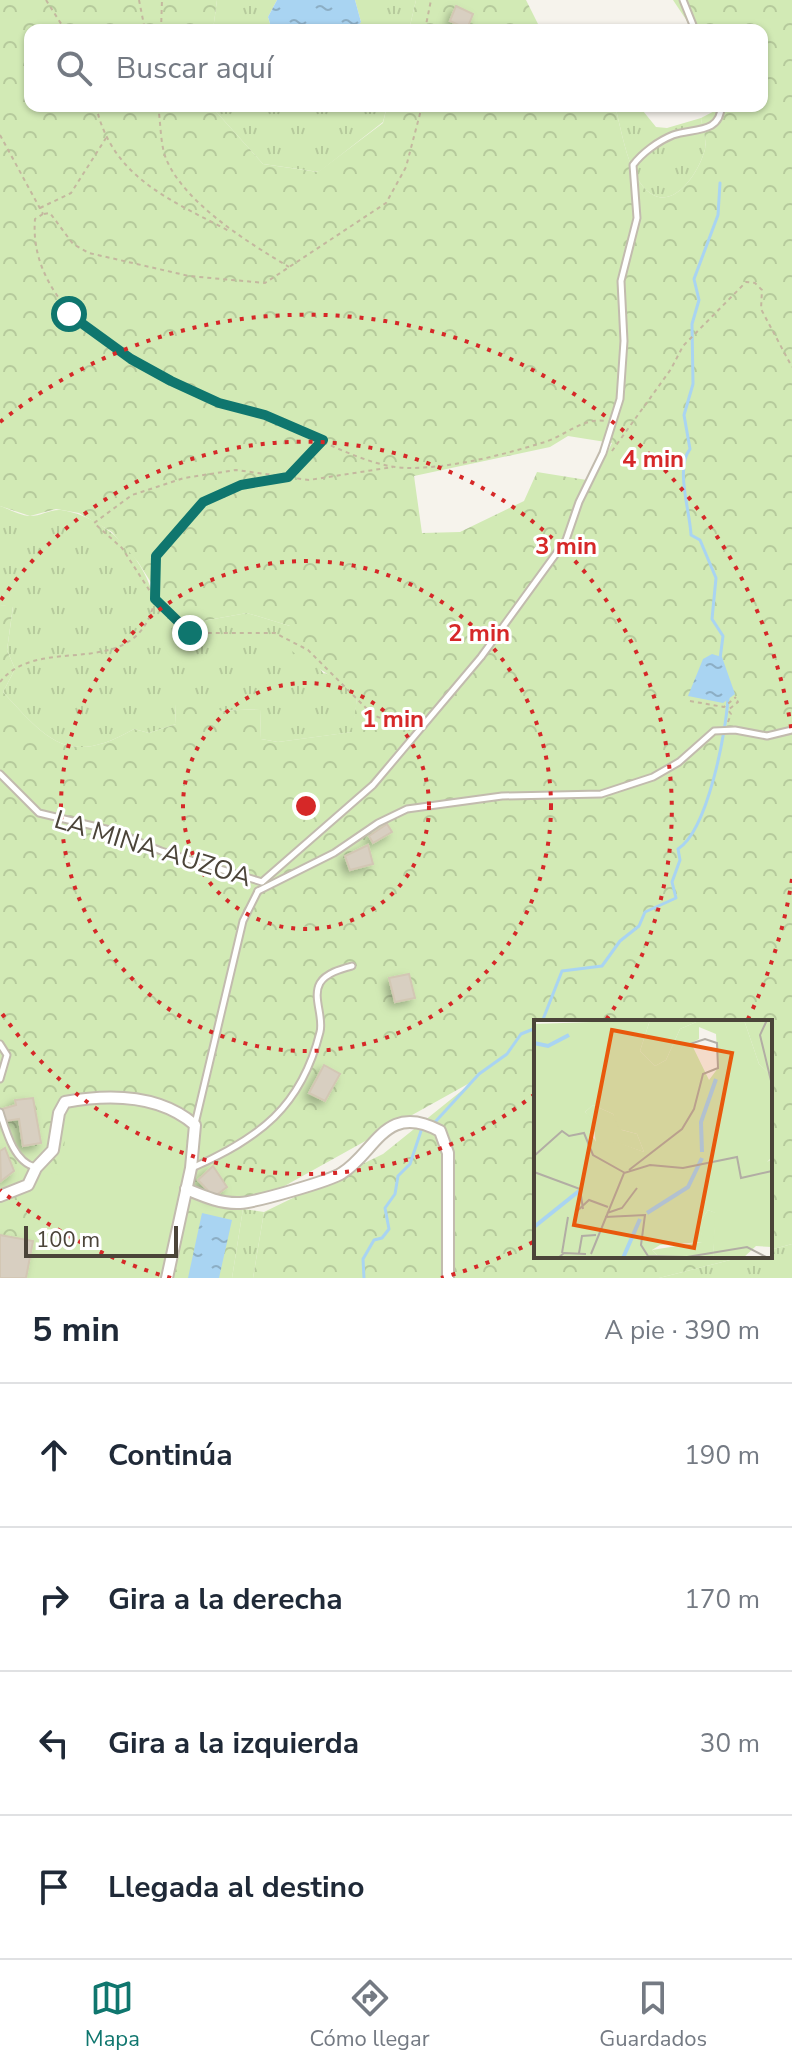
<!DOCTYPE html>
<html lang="es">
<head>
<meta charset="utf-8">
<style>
  body { margin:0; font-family:"Nunito Sans",sans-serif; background:#f2f2f3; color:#1f2937 }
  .scale { position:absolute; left:24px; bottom:20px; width:154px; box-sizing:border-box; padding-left:8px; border:4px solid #4b4439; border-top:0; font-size:22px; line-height:28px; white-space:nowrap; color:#4b4439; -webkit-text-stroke:6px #fff; paint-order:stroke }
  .stop { position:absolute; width:24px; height:24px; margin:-18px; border:6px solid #0f766e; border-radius:50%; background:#fff }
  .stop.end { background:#0f766e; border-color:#fff; box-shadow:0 2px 8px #0008 }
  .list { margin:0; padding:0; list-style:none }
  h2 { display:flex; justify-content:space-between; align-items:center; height:104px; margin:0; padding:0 32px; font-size:34px }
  h2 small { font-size:26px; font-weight:400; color:#747a83 }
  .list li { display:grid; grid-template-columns:52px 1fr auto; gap:24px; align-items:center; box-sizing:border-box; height:144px; padding:0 32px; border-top:2px solid #e0e1e3 }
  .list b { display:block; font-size:30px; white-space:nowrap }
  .list em { font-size:26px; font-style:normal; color:#747a83 }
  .icon { flex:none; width:44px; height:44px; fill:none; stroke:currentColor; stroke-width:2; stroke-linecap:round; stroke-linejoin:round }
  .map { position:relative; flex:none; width:792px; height:1278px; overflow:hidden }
  .search { position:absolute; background:#fff; box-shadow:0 2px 6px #0004; left:24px; right:24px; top:24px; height:88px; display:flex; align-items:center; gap:20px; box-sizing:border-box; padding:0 28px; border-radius:16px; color:#747a83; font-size:30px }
  .sheet { height:680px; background:#fff }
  nav { display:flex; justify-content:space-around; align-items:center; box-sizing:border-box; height:112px; border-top:2px solid #e0e1e3; background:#fff; font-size:22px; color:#747a83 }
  nav a { display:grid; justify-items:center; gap:4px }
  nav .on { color:#0f766e }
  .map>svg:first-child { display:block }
  .grass { fill:url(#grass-tufts) }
  .forest { fill:url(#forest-crowns); fill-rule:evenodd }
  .garden { fill:#d2eab5 }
  .water { fill:url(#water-ripples) }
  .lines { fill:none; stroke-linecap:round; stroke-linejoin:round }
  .stream { stroke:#a9d4f2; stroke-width:3 }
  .building { fill:#d8cfc1; stroke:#d3c7b4; stroke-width:2; filter:url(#shadow) }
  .service-casing { stroke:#c2bbae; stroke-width:9 }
  .minor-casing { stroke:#c2bbae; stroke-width:14 }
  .path { stroke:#c4b79f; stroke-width:2; stroke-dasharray:4 4; stroke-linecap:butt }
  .service { stroke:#fff; stroke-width:5 }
  .minor { stroke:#fff; stroke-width:10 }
  .route { stroke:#0f766e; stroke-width:10 }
  .ring { fill:none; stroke:#d62828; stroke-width:4; stroke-dasharray:4 8 }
  .labels { text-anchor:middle; stroke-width:6; stroke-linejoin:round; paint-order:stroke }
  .street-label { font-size:26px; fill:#4b4439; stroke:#fff }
  .inset-river { fill:none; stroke:#a9d4f2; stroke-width:4 }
  .inset-road { fill:none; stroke:#b2ada4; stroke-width:2 }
  .view { fill:#e8590c; fill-opacity:0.15; stroke:#e8590c; stroke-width:4 }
  .inset-edge { fill:none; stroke:#4b4439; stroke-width:4 }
  .centre { fill:#d62828; stroke:#fff; stroke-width:4 }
  .ring-label { font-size:24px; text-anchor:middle; font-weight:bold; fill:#d62828; stroke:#fff; stroke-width:6; stroke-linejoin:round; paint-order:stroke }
</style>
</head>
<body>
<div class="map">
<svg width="792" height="1278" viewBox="0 0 792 1278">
  <defs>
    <pattern id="grass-tufts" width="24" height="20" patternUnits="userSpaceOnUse" patternTransform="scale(2)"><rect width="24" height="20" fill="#d2eab5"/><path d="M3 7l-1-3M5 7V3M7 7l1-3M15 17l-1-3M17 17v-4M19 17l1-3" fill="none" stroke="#b6ca9c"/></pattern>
    <pattern id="forest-crowns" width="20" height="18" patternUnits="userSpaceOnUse" patternTransform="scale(2)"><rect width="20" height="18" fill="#d2eab5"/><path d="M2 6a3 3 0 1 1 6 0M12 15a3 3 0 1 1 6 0" fill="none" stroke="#b6ca9c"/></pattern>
    <pattern id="water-ripples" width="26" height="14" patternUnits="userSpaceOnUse" patternTransform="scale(2)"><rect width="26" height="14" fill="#a9d4f2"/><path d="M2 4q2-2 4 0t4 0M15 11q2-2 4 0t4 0" fill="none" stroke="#8caec5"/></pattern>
    <filter id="shadow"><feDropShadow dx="-4.5" dy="4.5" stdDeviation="4" flood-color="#0004"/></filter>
  </defs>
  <rect width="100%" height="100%" fill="#f6f3ec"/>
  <g class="grass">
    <polygon points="217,0 277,0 268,17 272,30 213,30"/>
    <polygon points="355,0 416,0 409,30 355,30 361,22"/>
    <polygon points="211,106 387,106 383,122 319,172 263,164"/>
    <path d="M615,106H639L656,127L667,128L701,118C702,127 707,140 705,149C700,170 675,211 650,193C628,177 622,131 615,106Z"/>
    <path d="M0,506C9,509 21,516 30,516C41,516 50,509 61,510C109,517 149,562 156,608L186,624L247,613L290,626L323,673L336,676L357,698L353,732L278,742L261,739L260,709L216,711L175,705L176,724L149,733L134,729C68,767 47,740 3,692L15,669L7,650L13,607L0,605Z"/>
    <polygon points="243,1209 264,1212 253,1278 232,1278"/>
    <polygon points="792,1244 792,1278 659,1278 746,1256 770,1256 770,1250"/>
  </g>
  <g class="forest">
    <path d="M0,0H217L213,30H30V106H211L263,164L318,172L383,123L387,106H615C622,131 628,177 650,193C675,211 700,170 705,149C707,140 702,127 701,118L724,106H762V30H693L673,0H792V1244L770,1250V1022H536V1256H746L659,1278H253L264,1212L383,1154L475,1080L243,1209L232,1278H0V605L13,606L7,650L15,669L3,692C47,740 68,767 134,729L149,733L176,724L175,704L214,706L217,711L260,709L261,739L278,742L352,732L357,698C336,676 311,665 286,647L290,626L247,613L186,624L169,620L156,608L152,584L138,562L112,532L79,513L56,509L30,516L0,506ZM568,436L612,443L593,481L537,472L524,501L460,532L422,533L414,476L550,447Z"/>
    <polygon points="416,0 526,0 541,30 409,30"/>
  </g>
  <polygon class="garden" points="134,1101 181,1124 187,1132 186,1166 163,1278 26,1278 33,1238 23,1235 36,1170 60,1175 69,1112 76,1104"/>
  <g class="water">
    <polygon points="277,0 355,0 361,22 355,30 272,30 268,17"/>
    <polygon points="712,654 722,657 735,694 723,703 688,696 703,659"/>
    <polygon points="202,1213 232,1220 219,1278 188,1278"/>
  </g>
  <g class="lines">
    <g class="stream">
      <path d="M720,183L718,215L694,279L699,300L692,324L693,384L684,415L690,449C675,468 690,511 691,535L700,540L716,578L712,619L723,636L720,659"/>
      <path d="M542,1022L562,971L602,966L620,941L639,926L645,912L676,898L672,882L680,860L678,849C708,830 726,732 728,698"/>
      <polyline points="436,1121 479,1074 507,1054 521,1034 536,1028"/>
      <polyline points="364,1278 363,1259 374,1240 382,1238 389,1229 385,1208 395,1194 398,1176 410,1164 422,1128"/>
    </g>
  </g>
  <g class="building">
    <polygon points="456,6 473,14 467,29 450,21"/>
    <polygon points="387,824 392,832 373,843 369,836"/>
    <polygon points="368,845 373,864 350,870 345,856"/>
    <polygon points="409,974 415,998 395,1002 389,978"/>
    <polygon points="324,1065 340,1074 325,1101 309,1093"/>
    <polygon points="33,1098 41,1143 23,1146 19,1119 6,1121 2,1109 16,1105 15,1100"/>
    <polygon points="5,1148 14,1171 1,1181 0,1151"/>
    <polygon points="213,1166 227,1187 214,1197 198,1180"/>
    <polygon points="0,1235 33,1241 26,1278 0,1278"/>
  </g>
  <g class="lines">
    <g class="service-casing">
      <g id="service">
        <polyline points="683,0 695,30"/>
        <polyline points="0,774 39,813 110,830 161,851 262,882"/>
        <path d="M263,881L373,785L481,657L566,540L579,502L603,453L620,399L624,341L621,281L637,218L633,165C642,153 658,141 673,135C692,128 721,134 721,106"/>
        <polyline points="258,891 334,853 378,823 407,809 502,796 601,794 653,777 679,762 714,731 735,730 767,736 792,730"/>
        <polyline points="0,1044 7,1055 0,1079"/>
        <path d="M0,1112C6,1131 14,1162 35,1167"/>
        <polyline points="195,1124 243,921 258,891"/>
        <path d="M192,1168C259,1138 301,1108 320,1032C324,1017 312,997 320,983C326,973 341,969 352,966"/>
      </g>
    </g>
    <g class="minor-casing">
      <g id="minor">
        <path d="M186,1189C203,1196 221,1204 240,1203C256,1202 330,1181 342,1173C375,1153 385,1101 440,1131L448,1153V1278"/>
        <path d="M0,1196L28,1185L36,1168L53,1150L59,1113L65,1102C109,1094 159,1094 195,1125L191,1168L167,1278"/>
      </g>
    </g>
    <g class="path">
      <polyline points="46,0 65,30"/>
      <polyline points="139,0 145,30"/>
      <polyline points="161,30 162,0"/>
      <polyline points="425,30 431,0"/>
      <path d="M96,106C112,178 171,200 229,231"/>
      <path d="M158,106C161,123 160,146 167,161C187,205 249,243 289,267"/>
      <polyline points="0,135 43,214"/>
      <polyline points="40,208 71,193 106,138"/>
      <path d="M43,214L35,219C27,313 143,376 219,403C236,409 255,411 272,418C310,434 367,468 408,468C453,468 502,455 545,442C566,435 584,417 606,421"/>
      <polyline points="44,214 50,213 73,244 89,253 189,276 265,283 386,203 406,167 422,106"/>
      <polyline points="322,441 288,477 241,485 203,502 156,556 155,599 190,633 275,633 308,650 373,715 410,730"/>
      <polyline points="612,451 671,369 683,346 746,282 755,283 762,290 761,309 792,367"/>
      <path d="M0,682C40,631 137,686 155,599L122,548L94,523L132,495L184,478L236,470L309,480L393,467"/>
      <polyline points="690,701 724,707 736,697"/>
      <polyline points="728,722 731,714 728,710 738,702 736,699"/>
    </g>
    <use href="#service" class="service"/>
    <use href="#minor" class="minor"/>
  </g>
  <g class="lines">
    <polyline class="route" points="69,314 131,359 171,381 219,403 265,415 323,440 288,477 241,485 203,502 156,556 155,599 190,633"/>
  </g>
  <g class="ring">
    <circle cx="306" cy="806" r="123"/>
    <circle cx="306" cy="806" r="245"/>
    <path d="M535 1094A368 368 0 0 1 1 1012M1 600A368 368 0 1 1 606 1020"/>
    <path d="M792 879A491 491 0 0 1 747 1021M533 1242A491 491 0 0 1 441 1278M171 1278A491 491 0 0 1 0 1190M0 422A491 491 0 0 1 792 733"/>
  </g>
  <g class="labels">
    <g class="street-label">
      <text transform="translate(153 848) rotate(17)" y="9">LA MINA AUZOA</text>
    </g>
  </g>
  <g transform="translate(534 1020)">
    <rect width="238" height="238" fill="#f6f3ec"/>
    <path d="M116,0H167L146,9L132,40L121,46L106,31ZM210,0H238V56L225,44ZM59,85L79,94L88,110L103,114L110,132L84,123H62L59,102L51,92ZM174,190L182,193L179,238H126L118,230L168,222L166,202Z" fill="#d2eab5"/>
    <path d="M116,0L106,31L121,46L132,40L146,9L167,0H210L225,44L238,56V137L233,142L238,139V227L222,226L209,238H179L181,193L174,190L166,202L169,222L126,225L118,230L126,238H0V4ZM165,7L182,14L184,48L175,60L157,23L165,19ZM59,85L79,94L85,109L103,114L110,132L83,122L63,123L58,116L62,103L51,92Z" fill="#d2eab5" fill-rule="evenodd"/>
    <path d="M55,181L73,188L63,214L50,215L41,211Z" fill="#d2eab5"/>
    <path class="inset-river" d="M0,23L14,26L35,15M168,132L167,102L182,59M113,193L154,167L168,138M0,207L45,171M89,238L106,199"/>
    <path class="inset-road" d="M233,0L226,15L238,65M0,136L28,111L35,116L50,113L59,135L91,153M95,150L148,109L160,89L169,54L184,48L183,23L171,19L156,24M0,152L46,169L49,189M42,192L55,180L74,187M73,193L88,188L103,168M71,197L111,195L107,225L114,236L153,237L213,227L234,238M28,233L34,197M45,233L48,216L62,215M57,234L90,153L116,145L149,148L203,137L207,158L238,151M24,238L30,233L52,234"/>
    <path class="view" d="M78,10L198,33L160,228L40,205Z"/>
    <rect width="238" height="238" class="inset-edge"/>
  </g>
  <circle cx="306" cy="806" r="12" class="centre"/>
  <g class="ring-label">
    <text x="653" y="467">4 min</text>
    <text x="566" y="554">3 min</text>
    <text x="479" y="641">2 min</text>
    <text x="393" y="727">1 min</text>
  </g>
</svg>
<div class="scale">100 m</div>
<div class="stop" style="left:69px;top:314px"></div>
<div class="stop end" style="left:190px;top:633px"></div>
<div class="search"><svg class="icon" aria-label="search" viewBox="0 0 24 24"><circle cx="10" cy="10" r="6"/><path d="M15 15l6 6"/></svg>Buscar aquí</div>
</div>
<section class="sheet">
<h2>5 min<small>A pie · 390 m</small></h2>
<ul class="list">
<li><svg class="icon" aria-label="ahead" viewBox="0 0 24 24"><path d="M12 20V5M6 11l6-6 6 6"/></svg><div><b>Continúa</b></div><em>190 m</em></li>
<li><svg class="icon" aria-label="right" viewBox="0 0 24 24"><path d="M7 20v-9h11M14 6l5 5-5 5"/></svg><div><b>Gira a la derecha</b></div><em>170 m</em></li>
<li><svg class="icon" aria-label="left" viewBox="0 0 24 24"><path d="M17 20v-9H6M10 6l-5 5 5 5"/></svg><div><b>Gira a la izquierda</b></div><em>30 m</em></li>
<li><svg class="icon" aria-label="arrive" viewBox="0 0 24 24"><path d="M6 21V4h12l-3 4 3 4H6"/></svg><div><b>Llegada al destino</b></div></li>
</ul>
</section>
<nav>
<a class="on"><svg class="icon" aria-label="map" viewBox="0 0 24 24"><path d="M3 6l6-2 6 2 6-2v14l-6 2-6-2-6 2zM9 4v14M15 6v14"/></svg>Mapa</a>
<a><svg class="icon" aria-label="directions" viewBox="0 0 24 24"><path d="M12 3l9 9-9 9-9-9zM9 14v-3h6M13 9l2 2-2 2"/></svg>Cómo llegar</a>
<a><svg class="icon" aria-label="saved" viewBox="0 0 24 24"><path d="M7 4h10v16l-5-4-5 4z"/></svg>Guardados</a>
</nav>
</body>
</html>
